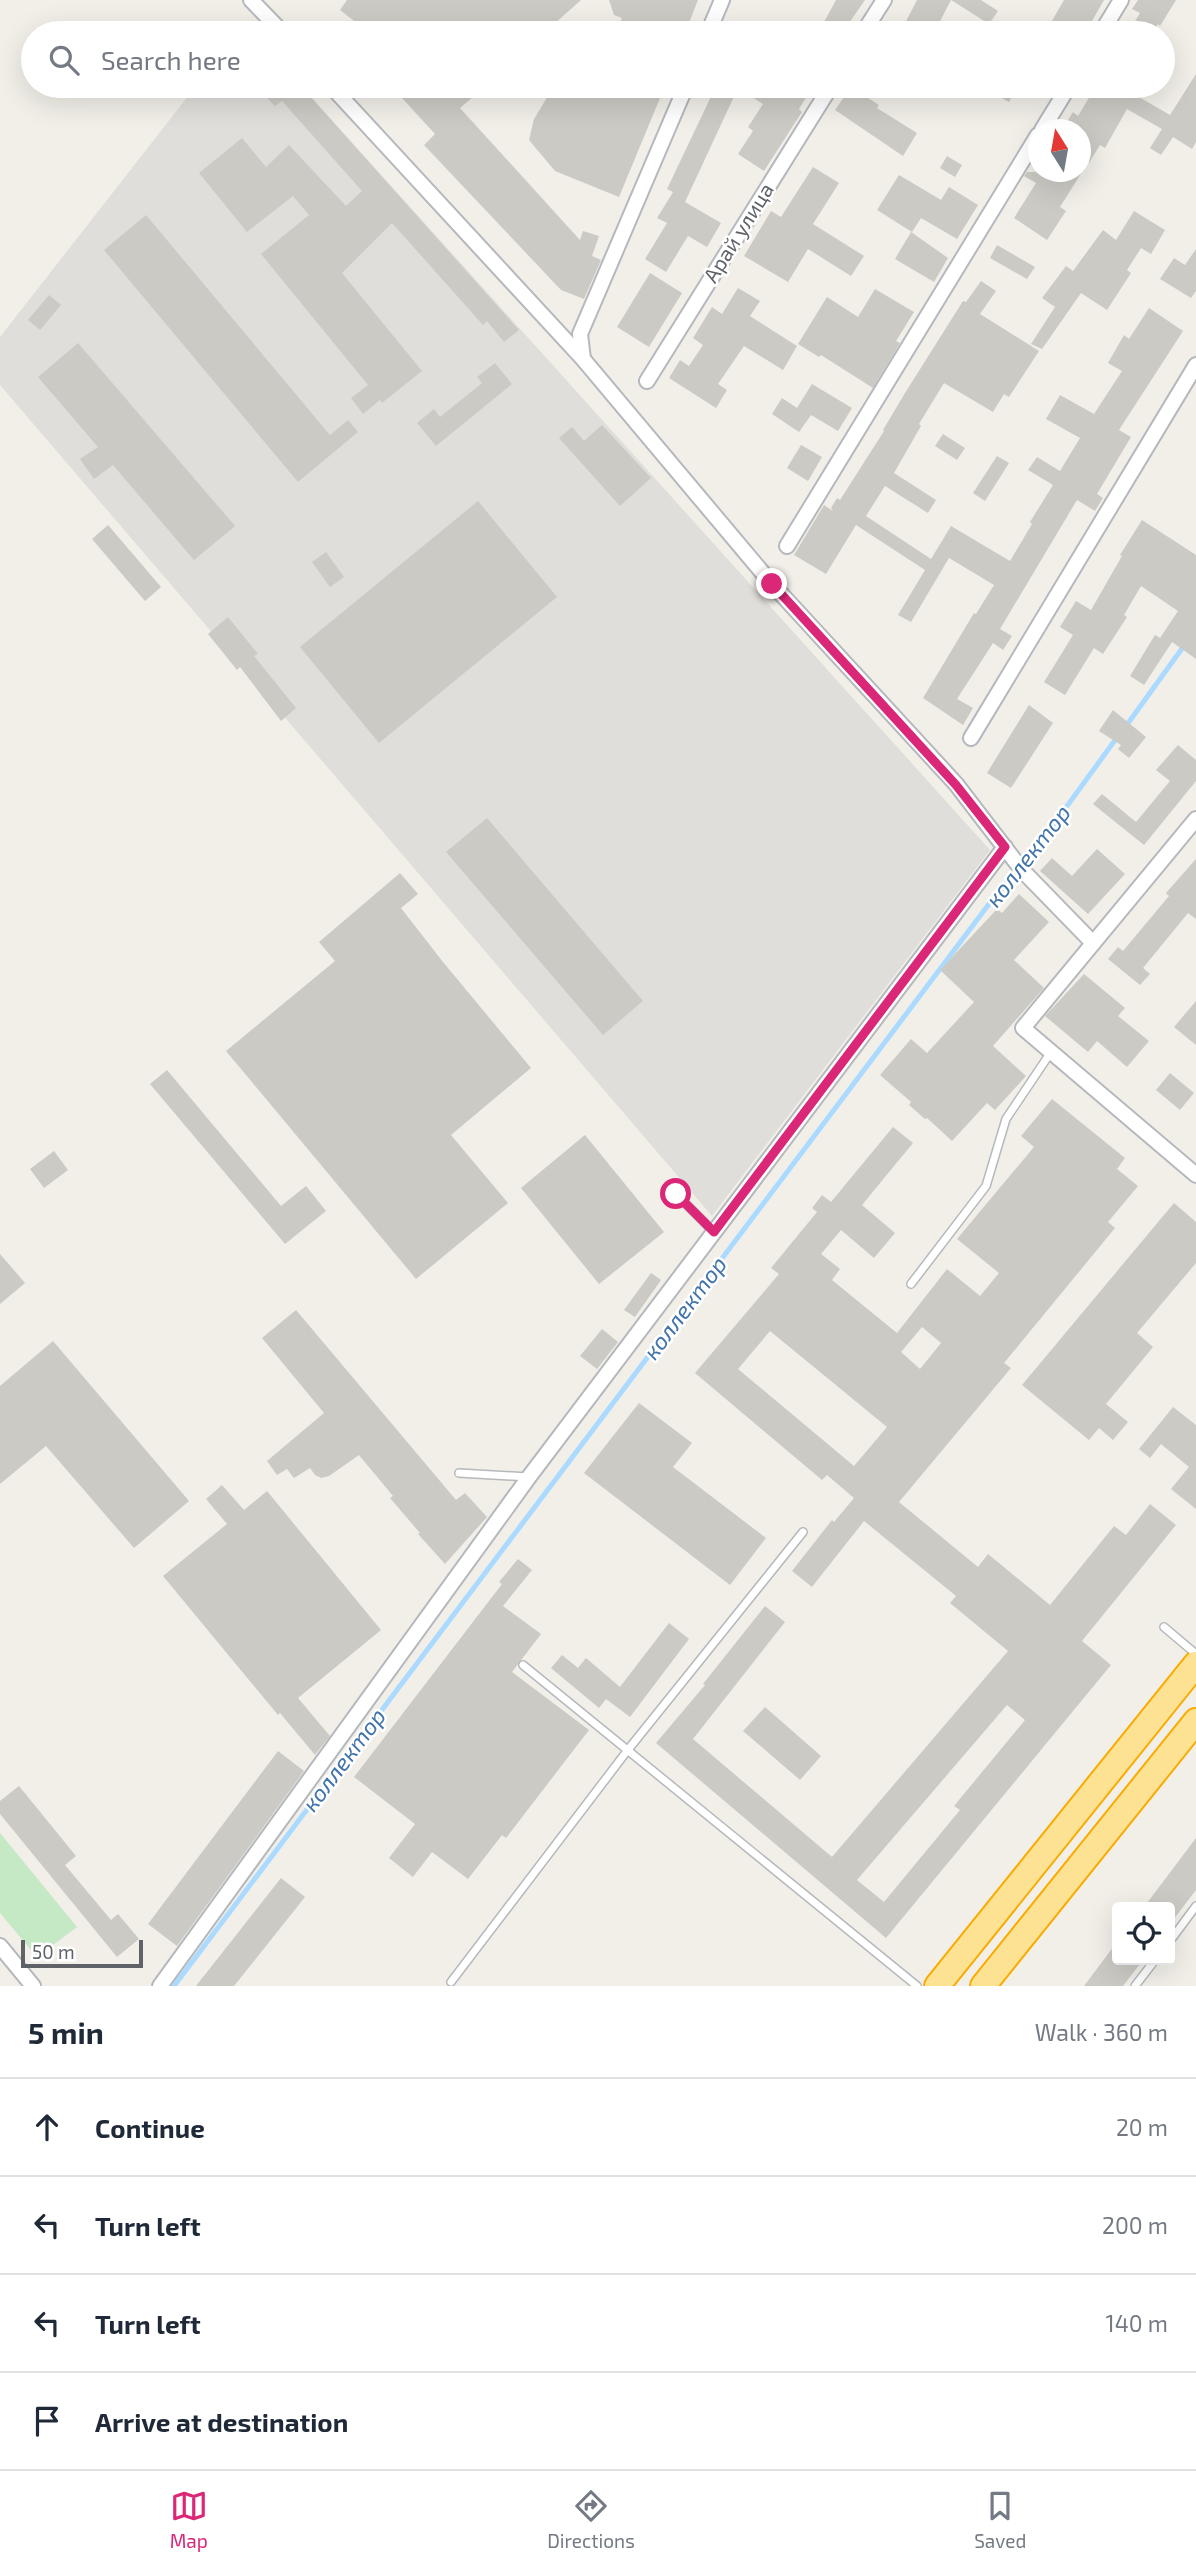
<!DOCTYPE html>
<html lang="en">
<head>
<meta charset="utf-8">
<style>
  body { margin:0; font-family:"Exo 2",sans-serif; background:#f6f6f7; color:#1f2937 }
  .controls { position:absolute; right:21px; bottom:21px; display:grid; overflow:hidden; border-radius:7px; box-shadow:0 7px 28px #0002 }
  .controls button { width:63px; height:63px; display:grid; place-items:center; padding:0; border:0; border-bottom:2px solid #e0e1e3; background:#fff; color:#1f2937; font:35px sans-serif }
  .compass { position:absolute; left:1028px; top:119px; width:63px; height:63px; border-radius:50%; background:#fff; box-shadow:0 7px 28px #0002; rotate:349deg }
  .scale { position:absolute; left:21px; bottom:18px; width:122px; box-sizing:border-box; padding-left:7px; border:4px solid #5f6368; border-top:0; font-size:19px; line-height:24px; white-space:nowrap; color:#5f6368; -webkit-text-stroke:5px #fff; paint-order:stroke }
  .stop { position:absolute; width:21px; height:21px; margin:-16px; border:5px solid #db2777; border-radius:50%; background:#fff }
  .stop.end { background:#db2777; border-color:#fff; box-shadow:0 2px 7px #0008 }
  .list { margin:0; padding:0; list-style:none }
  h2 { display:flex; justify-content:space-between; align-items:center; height:91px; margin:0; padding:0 28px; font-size:30px }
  h2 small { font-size:23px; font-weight:400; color:#747a83 }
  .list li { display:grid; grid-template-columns:46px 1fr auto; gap:21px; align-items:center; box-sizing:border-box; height:98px; padding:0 28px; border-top:2px solid #e0e1e3 }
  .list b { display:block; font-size:26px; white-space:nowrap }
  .list em { font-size:23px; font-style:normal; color:#747a83 }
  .icon { flex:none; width:38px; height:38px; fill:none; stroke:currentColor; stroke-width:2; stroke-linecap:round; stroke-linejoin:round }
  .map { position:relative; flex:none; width:1196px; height:1986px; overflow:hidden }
  .search { position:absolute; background:#fff; box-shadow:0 7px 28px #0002; left:21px; right:21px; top:21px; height:77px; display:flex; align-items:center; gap:18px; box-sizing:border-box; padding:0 24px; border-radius:38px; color:#747a83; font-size:26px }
  .sheet { height:483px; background:#fff }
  nav { display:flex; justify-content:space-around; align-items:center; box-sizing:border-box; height:98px; border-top:2px solid #e0e1e3; background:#fff; font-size:19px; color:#747a83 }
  nav a { display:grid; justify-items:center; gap:4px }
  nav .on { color:#db2777 }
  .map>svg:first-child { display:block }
  .industrial { fill:#e0deda }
  .green { fill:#c5e8c5 }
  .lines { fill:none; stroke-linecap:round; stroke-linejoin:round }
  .stream { stroke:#aadaff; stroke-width:5 }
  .building { fill:#cccac5; fill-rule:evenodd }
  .lane-casing { stroke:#b5b8bc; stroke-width:10 }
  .street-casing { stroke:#b5b8bc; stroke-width:18 }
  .highway-casing { stroke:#f9ab00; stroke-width:28 }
  .lane { stroke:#fff; stroke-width:7 }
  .street { stroke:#fff; stroke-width:14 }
  .highway { stroke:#fde293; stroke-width:24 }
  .route { stroke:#db2777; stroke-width:9 }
  .labels { text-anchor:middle; stroke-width:5; stroke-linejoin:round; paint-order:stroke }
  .street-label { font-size:21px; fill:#5f6368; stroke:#fff }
  .water-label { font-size:23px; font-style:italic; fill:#4174aa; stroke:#fff }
</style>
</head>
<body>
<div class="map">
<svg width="1196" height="1986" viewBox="0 0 1196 1986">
  <rect width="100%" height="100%" fill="#f1efe8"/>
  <polygon class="industrial" points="196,86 301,86 990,850 712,1216 0,385 0,337"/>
  <polygon class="green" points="0,1833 77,1927 37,1957 0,1913"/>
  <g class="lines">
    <g class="stream">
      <polyline points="1126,726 1186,643"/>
      <polyline points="174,1986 992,900 1030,857 1118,736"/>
    </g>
  </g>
  <g class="building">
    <polygon points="347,0 581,0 544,33 352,33 358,24 340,10"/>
    <polygon points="609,0 698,0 685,33 616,33 622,18 614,15"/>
    <polygon points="836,0 865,0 842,33 818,33"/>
    <polygon points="917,0 981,0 998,11 989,24 951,0 934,33 900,33"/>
    <polygon points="1064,0 1104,0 1085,33 1045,33"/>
    <polygon points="1138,0 1176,0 1160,26 1158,24 1152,33 1128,33 1140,13 1132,9"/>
    <polygon points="1196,74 1196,142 1192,149 1173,137 1161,155 1150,148 1162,129 1127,109 1105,148 1100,145 1089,163 1081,158 1081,130 1062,130 1073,112 1078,116 1096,86 1120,86 1170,115"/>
    <polygon points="268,86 301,86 519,330 504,342 487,321 483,325 392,223 342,273 422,371 382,403 380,400 363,414 351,398 368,385 261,254 309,215 293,196 247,232 199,173 242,138 266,167 289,145 346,206 362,191 282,101 275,106 262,93"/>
    <polygon points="391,86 486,86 460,108 580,240 583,231 599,236 592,256 601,260 584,299 561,290 424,145 435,134"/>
    <polygon points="554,86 665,86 619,197 555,171 529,140 534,119"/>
    <polygon points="716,86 813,86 799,109 802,112 764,171 738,154 753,131 748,127 763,104 738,88 685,202 721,223 707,247 688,236 666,272 645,259 667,223 657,218 673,192 667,189"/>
    <polygon points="980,86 1018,86 1009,102"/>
    <polygon points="851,87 879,105 877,108 917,133 903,156 835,110"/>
    <polygon points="947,156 962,165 955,177 940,168"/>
    <polygon points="813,167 839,183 813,224 864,256 851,276 808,249 788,282 744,256 771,211 781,217"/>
    <polygon points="1027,172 1082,172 1060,207 1066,211 1047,240 1014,218 1036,183 1024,176"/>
    <polygon points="899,175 941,200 949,187 978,205 957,239 921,218 912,232 877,210"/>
    <polygon points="1134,211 1165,230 1151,254 1141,248 1127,270 1131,273 1107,310 1081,293 1042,349 1031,344 1055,307 1042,298 1066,266 1073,271 1103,230 1116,240"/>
    <polygon points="146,215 330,435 348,420 358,432 298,482 104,250"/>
    <polygon points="911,232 948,258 934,282 895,259"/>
    <polygon points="997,245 1035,267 1027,279 990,258"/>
    <polygon points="1196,249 1196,291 1191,298 1160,279 1174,258 1185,265"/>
    <polygon points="650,273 682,293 649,347 617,327"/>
    <polygon points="981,281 996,291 980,314 1039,351 1009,397 1004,394 993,412 944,383 919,424 921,426 894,473 936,500 928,513 885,486 866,516 931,559 951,526 1010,561 1032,524 1030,522 1053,485 1028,470 1037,457 1060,471 1080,438 1046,419 1060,395 1094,414 1122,371 1108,363 1124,335 1129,339 1149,308 1183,331 1119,430 1131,437 1097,494 1103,498 1095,511 1077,500 1000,629 1012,636 1003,650 993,643 957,699 973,708 963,725 923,698 974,613 976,614 994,585 949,558 911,622 898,615 925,570 856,525 826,574 794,555 824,505 833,511 831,508 837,498 840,500 884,431 883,430 905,393 963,301 966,302"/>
    <polygon points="738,288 760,301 750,316 797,346 783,370 744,346 718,384 727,390 716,408 669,378 680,360 689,366 703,345 693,338 712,307 722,314"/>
    <polygon points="875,289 914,312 896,341 900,343 873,388 821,355 819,357 798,344 827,297 858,317"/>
    <polygon points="49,295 61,305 40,330 28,320"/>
    <polygon points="78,343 235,526 194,560 113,465 94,479 80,459 98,447 38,377"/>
    <polygon points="495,363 512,384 436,446 417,423 434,409 440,417 482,383 477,377"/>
    <polygon points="812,384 852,408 838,431 811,415 799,432 772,414 782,398 797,408"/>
    <polygon points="602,425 651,478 620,506 559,438 572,427 584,441"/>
    <polygon points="943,434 965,448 957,460 935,446"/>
    <polygon points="801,445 822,457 808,481 787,468"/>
    <polygon points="997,456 1009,463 985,501 973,493"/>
    <polygon points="478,501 557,597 379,743 300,647"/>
    <polygon points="1142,520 1196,555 1196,659 1172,642 1144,685 1130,676 1155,635 1160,638 1178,611 1141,586 1124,615 1127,617 1103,654 1094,648 1065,695 1044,682 1073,635 1060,627 1076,601 1091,610 1122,556 1120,555"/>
    <polygon points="108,525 161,587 145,601 92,539"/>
    <polygon points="326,552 344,577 330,587 312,562"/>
    <polygon points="228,617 258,654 254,656 296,708 281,721 240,667 237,670 208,634"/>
    <polygon points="1029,705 1053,723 1011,788 987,773"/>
    <polygon points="1113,710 1146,737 1129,758 1118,749 1121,745 1099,731"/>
    <polygon points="1178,745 1196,760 1196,781 1144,845 1093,804 1102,794 1136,822 1170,781 1156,770"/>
    <polygon points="487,818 643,1001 603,1035 446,852"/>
    <polygon points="1097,849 1125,874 1088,914 1040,871 1052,858 1072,876"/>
    <polygon points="1196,859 1196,919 1188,913 1143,968 1150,974 1140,985 1108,959 1118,947 1123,951 1169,896 1166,893"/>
    <polygon points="400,873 418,894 401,908 443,962 531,1068 451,1135 508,1203 416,1279 226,1051 335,961 319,942"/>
    <polygon points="1019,894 1049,922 1014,960 1044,988 993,1046 1026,1076 995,1110 987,1103 952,1141 927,1118 925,1119 909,1105 911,1102 880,1075 911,1039 927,1053 974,1002 940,970 997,909 1002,913"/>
    <polygon points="1084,974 1125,1008 1118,1016 1149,1041 1127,1067 1097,1041 1088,1052 1045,1016"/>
    <polygon points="1196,1001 1196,1045 1174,1027"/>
    <polygon points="167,1070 281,1206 306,1186 326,1211 285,1244 150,1084"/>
    <polygon points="1170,1073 1194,1093 1180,1110 1156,1090"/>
    <path d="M1052,1099L1125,1158L1117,1169L1138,1186L1108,1222L1115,1228L1004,1363L1011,1368L899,1502L978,1567L988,1554L1050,1605L1114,1526L1126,1535L1150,1504L1176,1525L1082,1641L1111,1665L886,1938L656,1743L705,1685L703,1684L765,1606L785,1622L693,1739L832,1857L1008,1651L950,1603L956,1596L864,1521L812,1587L792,1571L832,1520L834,1522L854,1498L827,1475L822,1480L695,1373L779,1274L771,1268L817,1212L812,1208L822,1195L831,1202L893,1127L913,1143L862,1205L895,1233L874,1258L841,1230L821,1254L840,1269L832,1280L897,1333L947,1269L980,1296L999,1273L957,1239L1034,1147L1021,1136ZM922,1327L941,1343L920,1369L901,1352ZM770,1331L887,1427L854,1466L738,1369ZM1007,1705L1025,1720L954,1806L960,1810L884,1902L857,1880Z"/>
    <polygon points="585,1135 664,1232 599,1284 521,1188"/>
    <polygon points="54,1151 68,1170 44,1188 30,1169"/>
    <polygon points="1174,1203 1196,1222 1196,1263 1137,1333 1153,1347 1106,1404 1128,1422 1113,1440 1099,1428 1089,1440 1022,1385"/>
    <polygon points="0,1254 25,1283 0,1304"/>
    <polygon points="651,1273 661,1280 635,1317 624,1310"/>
    <polygon points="296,1310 456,1500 465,1493 487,1517 445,1564 418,1534 420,1533 390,1498 393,1496 359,1455 329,1476 321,1478 315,1475 310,1468 294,1478 287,1469 277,1475 267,1461 324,1413 262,1338"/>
    <polygon points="602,1329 618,1342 597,1369 580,1356"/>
    <polygon points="53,1341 189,1501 134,1548 46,1446 0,1484 0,1386"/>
    <polygon points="639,1403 692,1443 673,1467 766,1538 730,1585 584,1473"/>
    <polygon points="1173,1407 1196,1425 1196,1509 1171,1489 1189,1467 1161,1444 1150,1458 1139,1449"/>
    <polygon points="222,1485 244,1510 267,1491 381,1630 298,1698 330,1736 315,1755 280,1713 278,1715 163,1576 227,1524 206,1499"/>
    <polygon points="518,1559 532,1570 503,1606 541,1634 512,1672 589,1730 506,1838 502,1835 468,1879 432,1852 413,1877 389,1858 415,1824 354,1777 502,1584 499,1582"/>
    <polygon points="669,1623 689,1639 630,1717 606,1699 599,1708 551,1668 562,1655 578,1668 586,1658 620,1687"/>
    <polygon points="765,1707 821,1756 800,1780 743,1731"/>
    <polygon points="278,1751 304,1771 177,1946 148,1924"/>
    <polygon points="19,1786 76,1856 65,1865 111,1920 118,1914 139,1939 117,1957 0,1814 0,1801"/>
    <polygon points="1196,1838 1196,1890 1170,1924 1170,1907 1144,1907"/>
    <polygon points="281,1878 305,1897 234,1986 196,1986"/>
    <polygon points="1117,1942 1117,1960 1143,1960 1123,1986 1084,1986"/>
  </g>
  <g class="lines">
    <g class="lane-casing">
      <g id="lane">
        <polyline points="676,1194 714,1232"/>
        <polyline points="911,1284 986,1186 1006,1119 1051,1052"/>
        <polyline points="459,1473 528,1477"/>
        <polyline points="1164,1627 1196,1654"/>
        <polyline points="523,1665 917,1986"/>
        <polyline points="1170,1941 1196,1906"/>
        <polyline points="451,1982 627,1751 803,1532"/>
        <polyline points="1135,1986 1155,1960"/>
      </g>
    </g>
    <g class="street-casing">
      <g id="street">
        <polyline points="251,0 283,33"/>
        <polyline points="708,33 722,0"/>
        <polyline points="863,33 884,0"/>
        <polyline points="1101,33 1121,0"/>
        <polyline points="331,86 583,359 772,584 956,784 1022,870 1092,942"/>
        <polyline points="1042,130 1069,86"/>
        <polyline points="583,359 580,334 686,86"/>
        <polyline points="647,381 831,86"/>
        <polyline points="787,546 1038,135"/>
        <polyline points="971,738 1196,365"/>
        <polyline points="1196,819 1023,1028 1196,1175"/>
        <polyline points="0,1946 33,1986"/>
        <polyline points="160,1986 529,1477 1005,847"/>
      </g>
    </g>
    <g class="highway-casing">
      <g id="highway">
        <polyline points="937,1986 1196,1664"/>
        <polyline points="983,1986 1196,1721"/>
      </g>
    </g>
    <use href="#lane" class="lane"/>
    <use href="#street" class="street"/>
    <use href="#highway" class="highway"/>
  </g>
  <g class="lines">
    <polyline class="route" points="676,1194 714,1232 1005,847 956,785 772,584"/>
  </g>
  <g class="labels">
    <g class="street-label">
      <text transform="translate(739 233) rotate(-58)" y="7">Арай улица</text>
    </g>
    <g class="water-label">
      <text transform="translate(1028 856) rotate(-52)" y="8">коллектор</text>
      <text transform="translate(685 1308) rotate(-53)" y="8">коллектор</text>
      <text transform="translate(344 1760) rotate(-53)" y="8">коллектор</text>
    </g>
  </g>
</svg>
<div class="controls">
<button><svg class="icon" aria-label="locate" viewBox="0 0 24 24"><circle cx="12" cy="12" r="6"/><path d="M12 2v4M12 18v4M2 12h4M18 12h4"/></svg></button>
</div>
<svg class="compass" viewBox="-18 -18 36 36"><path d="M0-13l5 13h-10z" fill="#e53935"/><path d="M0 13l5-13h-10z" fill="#747a83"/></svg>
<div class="scale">50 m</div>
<div class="stop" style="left:676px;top:1194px"></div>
<div class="stop end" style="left:772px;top:584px"></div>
<div class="search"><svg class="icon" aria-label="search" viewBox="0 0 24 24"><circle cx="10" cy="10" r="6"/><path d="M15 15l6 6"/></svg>Search here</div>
</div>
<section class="sheet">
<h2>5 min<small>Walk · 360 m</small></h2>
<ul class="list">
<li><svg class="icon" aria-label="ahead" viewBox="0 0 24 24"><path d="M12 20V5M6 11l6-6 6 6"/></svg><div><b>Continue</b></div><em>20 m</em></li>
<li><svg class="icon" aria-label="left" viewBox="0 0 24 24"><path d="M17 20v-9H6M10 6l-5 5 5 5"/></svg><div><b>Turn left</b></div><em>200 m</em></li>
<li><svg class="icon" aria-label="left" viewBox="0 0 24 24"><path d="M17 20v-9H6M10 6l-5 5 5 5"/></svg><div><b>Turn left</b></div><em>140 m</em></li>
<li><svg class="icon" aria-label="arrive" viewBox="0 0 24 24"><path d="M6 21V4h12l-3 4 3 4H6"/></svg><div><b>Arrive at destination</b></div></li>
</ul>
</section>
<nav>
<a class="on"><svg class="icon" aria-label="map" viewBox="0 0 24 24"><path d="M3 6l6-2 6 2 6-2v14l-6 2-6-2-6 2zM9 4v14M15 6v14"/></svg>Map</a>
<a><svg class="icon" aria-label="directions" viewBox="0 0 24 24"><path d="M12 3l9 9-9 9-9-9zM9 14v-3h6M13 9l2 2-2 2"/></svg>Directions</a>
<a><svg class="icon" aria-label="saved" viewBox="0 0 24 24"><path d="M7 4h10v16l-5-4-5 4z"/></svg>Saved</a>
</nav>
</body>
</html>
